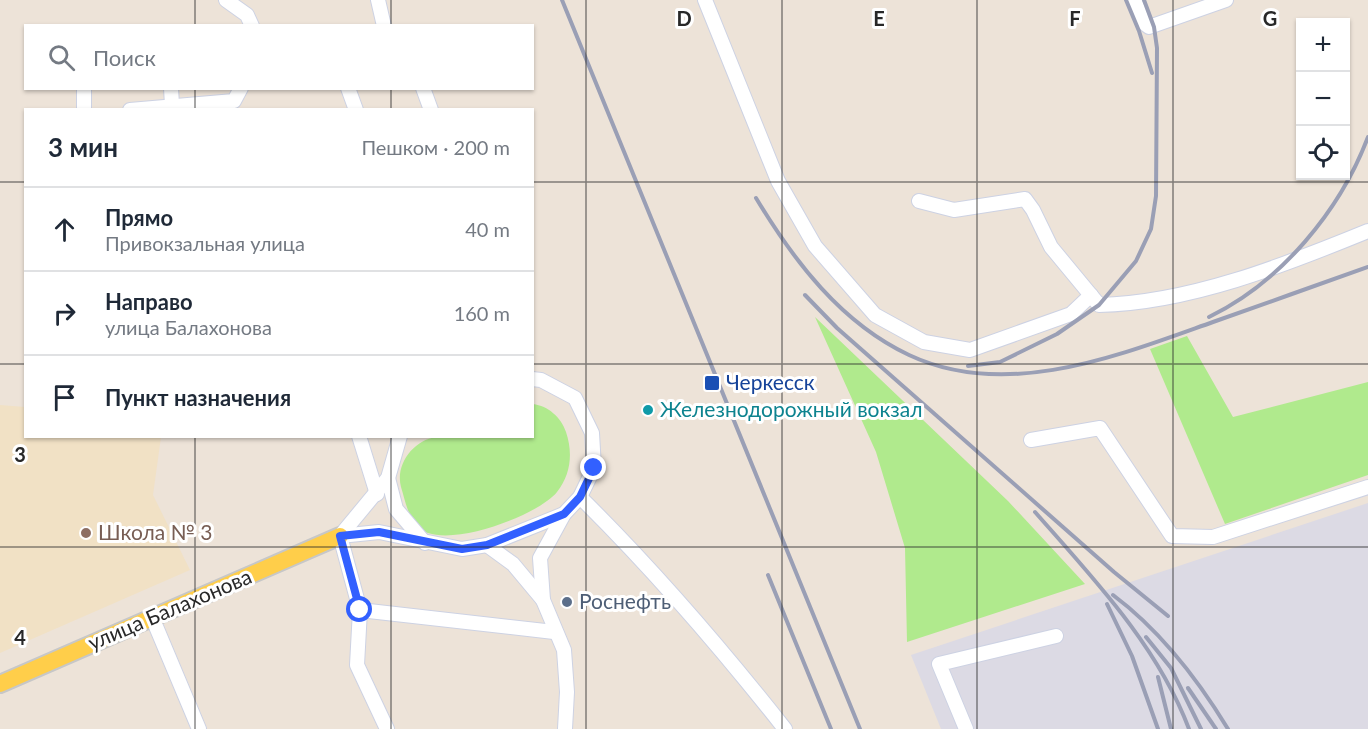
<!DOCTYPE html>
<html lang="ru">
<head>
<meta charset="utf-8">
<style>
  body { margin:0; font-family:Lato,sans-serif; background:#f6f6f7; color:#1f2937 }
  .controls { position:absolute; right:18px; top:18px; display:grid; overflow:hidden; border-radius:0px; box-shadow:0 2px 4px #0004 }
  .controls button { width:54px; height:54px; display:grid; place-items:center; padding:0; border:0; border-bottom:2px solid #e0e1e3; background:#fff; color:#1f2937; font:30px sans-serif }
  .stop { position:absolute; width:18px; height:18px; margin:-14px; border:4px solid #3260ff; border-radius:50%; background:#fff }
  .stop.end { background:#3260ff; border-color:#fff; box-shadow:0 2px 6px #0008 }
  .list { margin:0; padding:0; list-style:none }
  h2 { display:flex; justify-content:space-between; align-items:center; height:78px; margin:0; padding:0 24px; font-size:26px }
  h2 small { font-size:20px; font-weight:400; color:#747a83 }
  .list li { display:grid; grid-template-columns:39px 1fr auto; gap:18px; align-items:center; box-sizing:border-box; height:84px; padding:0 24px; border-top:2px solid #e0e1e3 }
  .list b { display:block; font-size:22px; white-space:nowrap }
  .list p { margin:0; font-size:20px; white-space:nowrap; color:#747a83 }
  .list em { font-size:20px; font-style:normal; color:#747a83 }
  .icon { flex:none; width:33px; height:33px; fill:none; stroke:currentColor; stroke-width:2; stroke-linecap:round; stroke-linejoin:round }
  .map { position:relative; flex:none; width:1368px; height:729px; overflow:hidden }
  .search { position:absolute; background:#fff; box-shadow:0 2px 4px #0004; left:24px; top:24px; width:510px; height:66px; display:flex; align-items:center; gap:15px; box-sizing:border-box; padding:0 21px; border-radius:0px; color:#747a83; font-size:22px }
  .panel { position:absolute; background:#fff; box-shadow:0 2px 4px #0004; left:24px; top:108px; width:510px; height:330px; border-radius:0px }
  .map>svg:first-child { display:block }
  .industrial { fill:#dcdae4 }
  .education { fill:#f1e1c5 }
  .green { fill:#b0ea8d }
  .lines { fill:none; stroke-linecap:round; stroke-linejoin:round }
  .minor-casing { stroke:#cdd2e3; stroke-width:16 }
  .major-casing { stroke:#c7c7c7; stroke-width:20 }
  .minor { stroke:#fff; stroke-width:14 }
  .major { stroke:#ffce4a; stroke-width:16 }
  .rail { stroke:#9a9fb5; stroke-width:4 }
  .route { stroke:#3260ff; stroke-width:8 }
  .grid { fill:none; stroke:#282828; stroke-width:1.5; stroke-opacity:0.55 }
  .transit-dot { fill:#1a4fb4; stroke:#fff; stroke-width:2 }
  .culture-dot { fill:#0f9aa8; stroke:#fff; stroke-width:2 }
  .education-dot { fill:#8d6e63; stroke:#fff; stroke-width:2 }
  .service-dot { fill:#5c6f8a; stroke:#fff; stroke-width:2 }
  .labels { text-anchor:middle; stroke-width:6; stroke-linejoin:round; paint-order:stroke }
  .transit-label { font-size:21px; fill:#164399; stroke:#fff; text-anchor:start }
  .culture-label { font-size:21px; fill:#0d838f; stroke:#fff; text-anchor:start }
  .education-label { font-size:21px; fill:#785e54; stroke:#fff; text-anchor:start }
  .service-label { font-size:21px; fill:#4e5e75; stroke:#fff; text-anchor:start }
  .street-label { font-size:21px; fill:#282828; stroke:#fff }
  .grid-label { font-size:20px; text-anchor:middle; font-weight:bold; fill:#282828; stroke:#fff; stroke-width:6; stroke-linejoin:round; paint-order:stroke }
</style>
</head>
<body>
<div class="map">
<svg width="1368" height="729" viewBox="0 0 1368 729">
  <rect width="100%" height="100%" fill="#ede3d8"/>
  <polygon class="industrial" points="1368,503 1368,729 941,729 911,655"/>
  <polygon class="education" points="0,405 25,407 26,436 161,437 153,495 190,570 0,653"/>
  <g class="green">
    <polygon points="815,317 1008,501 1085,584 907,642 905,548 876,452"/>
    <polygon points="1187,336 1233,417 1368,382 1368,475 1225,524 1150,349"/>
    <path d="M533,404C548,406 561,417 566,432C573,453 571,474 557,492C538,516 438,554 416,525C407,513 405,500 401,487C395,464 414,440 436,437C465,432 503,437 532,436Z"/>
  </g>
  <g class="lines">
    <g class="minor-casing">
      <g id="minor">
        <polyline points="226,0 247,15 252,26"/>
        <polyline points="378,0 384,26"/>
        <polyline points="705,0 778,181 815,246 875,315 924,342 970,350 1071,314 1091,295"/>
        <polyline points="1134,0 1145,24 1149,27 1226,0"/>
        <polyline points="84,88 84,110"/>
        <polyline points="171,88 172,105"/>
        <polyline points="348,88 356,110"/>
        <polyline points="423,88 431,110"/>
        <polyline points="130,110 234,101 241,88"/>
        <path d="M919,201L954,210L1025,199L1033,210L1051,247L1099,305C1189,303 1285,265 1368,231"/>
        <polyline points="359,436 377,494"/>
        <polyline points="1031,440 1100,428 1172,536 1213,537 1368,487"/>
        <polyline points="388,478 396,509 425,543"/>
        <path d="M580,497C653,569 721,648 785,729"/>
        <polyline points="564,514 540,558 543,600 564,650 567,692 565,729"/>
        <polyline points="340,536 379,532 462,549 487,545 564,514 580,497 594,468 592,433 575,398 541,380 532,379"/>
        <polyline points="340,536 360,610 357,665 387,729"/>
        <polyline points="340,536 388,478 400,436"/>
        <polyline points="487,545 513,564 543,600"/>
        <polyline points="360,610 554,632"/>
        <polyline points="152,617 199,729"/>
        <polyline points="966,729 939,664 1056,636"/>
      </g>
    </g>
    <g class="major-casing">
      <polyline id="major" points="0,684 340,536"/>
    </g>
    <use href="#minor" class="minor"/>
    <use href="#major" class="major"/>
    <g class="rail">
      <polyline points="562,0 860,729"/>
      <polyline points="1126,0 1139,31 1152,73"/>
      <path d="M756,198C794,261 841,323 909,355C1007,401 1120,355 1213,322C1265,304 1316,285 1368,267"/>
      <polyline points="805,295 837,328 1114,572 1168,616"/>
      <path d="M1209,317C1281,282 1340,211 1368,137"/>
      <polyline points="968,366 1000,362 1057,334 1099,305 1136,261 1151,229 1156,196 1157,48 1154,27 1144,0"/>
      <path d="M1035,512C1093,578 1158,646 1189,729"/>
      <polyline points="768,575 831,729"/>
      <path d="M1113,595C1161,631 1197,678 1228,729"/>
      <polyline points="1107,604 1132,656 1158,729"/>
      <polyline points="1146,637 1171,668 1201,729"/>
      <polyline points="1158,677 1171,729"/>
      <polyline points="1188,688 1216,729"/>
    </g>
  </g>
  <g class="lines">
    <polyline class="route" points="360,610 340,536 379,532 462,549 487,545 564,514 580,497 594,468"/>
  </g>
  <path class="grid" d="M195,0V26M391,0V26M586,0V729M782,0V729M977,0V729M1173,0V729M195,88V110M391,88V110M0,182H26M532,182H1368M0,364H26M532,364H1368M195,436V729M391,436V729M0,547H1368"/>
  <rect class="transit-dot" x="704" y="375" width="16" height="16" rx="3"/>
  <circle class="culture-dot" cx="648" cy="410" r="6"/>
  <circle class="education-dot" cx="86" cy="533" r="6"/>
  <circle class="service-dot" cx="567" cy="602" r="6"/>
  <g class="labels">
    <g class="transit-label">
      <text x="726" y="390">Черкесск</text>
    </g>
    <g class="culture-label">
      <text x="660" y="417">Железнодорожный вокзал</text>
    </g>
    <g class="education-label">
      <text x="98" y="540">Школа № 3</text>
    </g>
    <g class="service-label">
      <text x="579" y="609">Роснефть</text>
    </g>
    <g class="street-label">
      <text transform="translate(170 610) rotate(-23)" y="7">улица Балахонова</text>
    </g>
  </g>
  <g class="grid-label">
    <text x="684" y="26">D</text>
    <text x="879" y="26">E</text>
    <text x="1075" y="26">F</text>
    <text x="1270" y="26">G</text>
    <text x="20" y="462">3</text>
    <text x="20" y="645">4</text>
  </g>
</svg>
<div class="controls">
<button>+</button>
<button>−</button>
<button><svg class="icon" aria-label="locate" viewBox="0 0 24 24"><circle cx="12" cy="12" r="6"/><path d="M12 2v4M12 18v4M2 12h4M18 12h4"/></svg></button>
</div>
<div class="stop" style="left:360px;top:610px"></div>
<div class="stop end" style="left:594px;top:468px"></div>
<div class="search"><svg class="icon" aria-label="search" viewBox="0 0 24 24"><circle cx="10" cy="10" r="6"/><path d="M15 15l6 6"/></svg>Поиск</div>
<section class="panel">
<h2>3 мин<small>Пешком · 200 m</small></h2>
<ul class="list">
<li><svg class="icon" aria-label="ahead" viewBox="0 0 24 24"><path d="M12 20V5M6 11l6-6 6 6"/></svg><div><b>Прямо</b><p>Привокзальная улица</p></div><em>40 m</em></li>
<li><svg class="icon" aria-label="right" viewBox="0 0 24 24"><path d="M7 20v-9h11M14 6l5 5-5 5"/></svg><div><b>Направо</b><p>улица Балахонова</p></div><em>160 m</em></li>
<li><svg class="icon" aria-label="arrive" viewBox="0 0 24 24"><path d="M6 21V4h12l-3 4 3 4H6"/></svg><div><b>Пункт назначения</b></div></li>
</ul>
</section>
</div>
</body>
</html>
